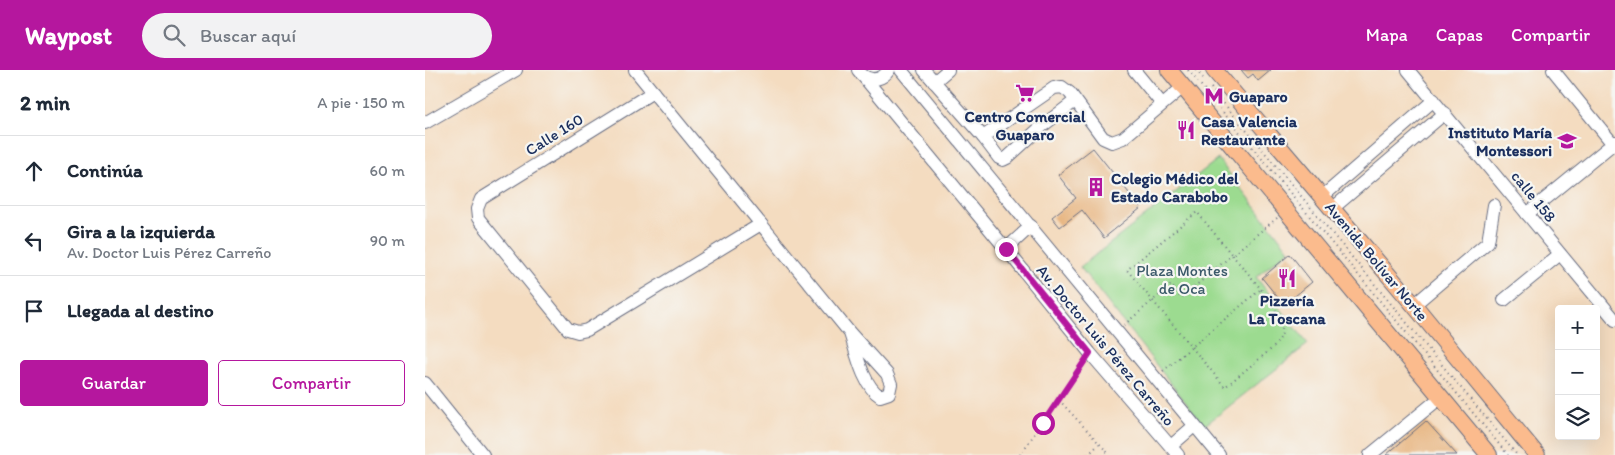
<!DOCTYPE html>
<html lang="es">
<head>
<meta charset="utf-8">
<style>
  body { margin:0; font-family:Itim,sans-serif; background:#f2f2f3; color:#1f2937 }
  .controls { position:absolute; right:15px; bottom:15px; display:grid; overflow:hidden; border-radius:5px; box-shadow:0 5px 20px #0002 }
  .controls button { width:45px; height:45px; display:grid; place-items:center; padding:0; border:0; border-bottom:1px solid #e0e1e3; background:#fff; color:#1f2937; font:25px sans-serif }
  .stop { position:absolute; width:15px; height:15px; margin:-11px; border:4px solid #b5179e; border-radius:50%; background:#fff }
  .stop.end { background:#b5179e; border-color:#fff; box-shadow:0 1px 5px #0008 }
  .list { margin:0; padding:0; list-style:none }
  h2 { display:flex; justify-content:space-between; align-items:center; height:65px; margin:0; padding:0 20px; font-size:21px }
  h2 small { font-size:16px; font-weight:400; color:#747a83 }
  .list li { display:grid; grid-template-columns:32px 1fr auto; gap:15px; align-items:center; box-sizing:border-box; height:70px; padding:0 20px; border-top:1px solid #e0e1e3 }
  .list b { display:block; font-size:19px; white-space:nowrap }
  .list p { margin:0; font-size:16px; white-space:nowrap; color:#747a83 }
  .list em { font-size:16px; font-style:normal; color:#747a83 }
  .actions { display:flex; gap:10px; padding:15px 20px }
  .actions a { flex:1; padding:11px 0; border:1px solid #b5179e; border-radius:5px; text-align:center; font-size:18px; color:#b5179e }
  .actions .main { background:#b5179e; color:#fff }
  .icon { flex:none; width:28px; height:28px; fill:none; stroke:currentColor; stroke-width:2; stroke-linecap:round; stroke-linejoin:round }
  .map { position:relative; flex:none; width:1190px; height:385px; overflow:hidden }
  header { display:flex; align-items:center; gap:30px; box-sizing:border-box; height:70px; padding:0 25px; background:#b5179e; color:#fff }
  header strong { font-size:24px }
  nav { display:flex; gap:28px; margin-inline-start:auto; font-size:18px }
  .search { width:350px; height:45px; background:#f2f2f3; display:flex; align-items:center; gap:12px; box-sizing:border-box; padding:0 18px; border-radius:28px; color:#747a83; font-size:19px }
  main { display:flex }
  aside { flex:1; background:#fff }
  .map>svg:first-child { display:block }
  .green { fill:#9cdb90; stroke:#5c8577 }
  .building { fill:#e8b784 }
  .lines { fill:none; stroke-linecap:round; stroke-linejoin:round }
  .minor-casing { stroke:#676c80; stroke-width:14 }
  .major-casing { stroke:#676c80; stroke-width:18 }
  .path { stroke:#676c80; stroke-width:2; stroke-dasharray:1 4; stroke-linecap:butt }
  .minor { stroke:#fff; stroke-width:12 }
  .major { stroke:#fbbb8d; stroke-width:16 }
  .route { stroke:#b5179e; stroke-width:6 }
  .labels { text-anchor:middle; stroke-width:4.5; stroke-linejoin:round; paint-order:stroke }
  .poi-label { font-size:16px; font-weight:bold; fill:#1b2f5e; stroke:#f6f6f2; text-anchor:start }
  .street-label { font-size:16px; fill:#1b2f5e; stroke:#f6f6f2 }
  .park-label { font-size:16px; fill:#3b5a6a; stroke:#f6f6f2 }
</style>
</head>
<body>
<header>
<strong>Waypost</strong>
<div class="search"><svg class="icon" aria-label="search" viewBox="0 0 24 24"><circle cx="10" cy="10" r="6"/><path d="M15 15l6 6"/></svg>Buscar aquí</div>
<nav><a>Mapa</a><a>Capas</a><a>Compartir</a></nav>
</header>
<main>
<aside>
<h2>2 min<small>A pie · 150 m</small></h2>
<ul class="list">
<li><svg class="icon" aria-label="ahead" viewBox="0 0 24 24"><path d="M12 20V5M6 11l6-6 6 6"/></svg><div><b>Continúa</b></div><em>60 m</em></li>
<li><svg class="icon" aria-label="left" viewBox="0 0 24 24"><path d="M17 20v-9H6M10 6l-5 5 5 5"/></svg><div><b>Gira a la izquierda</b><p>Av. Doctor Luis Pérez Carreño</p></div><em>90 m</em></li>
<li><svg class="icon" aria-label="arrive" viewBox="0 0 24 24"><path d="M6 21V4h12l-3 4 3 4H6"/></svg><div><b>Llegada al destino</b></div></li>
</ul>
<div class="actions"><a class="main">Guardar</a><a>Compartir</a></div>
</aside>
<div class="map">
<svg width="1190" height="385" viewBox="0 0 1190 385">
  <rect width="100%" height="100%" fill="#f6f6f2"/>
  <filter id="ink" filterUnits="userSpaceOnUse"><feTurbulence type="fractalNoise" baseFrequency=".02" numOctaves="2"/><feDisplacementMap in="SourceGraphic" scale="10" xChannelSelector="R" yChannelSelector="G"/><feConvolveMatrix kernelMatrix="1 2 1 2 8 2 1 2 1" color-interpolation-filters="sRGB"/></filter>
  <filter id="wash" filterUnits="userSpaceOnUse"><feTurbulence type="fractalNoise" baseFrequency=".0096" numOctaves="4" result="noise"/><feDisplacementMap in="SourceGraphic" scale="20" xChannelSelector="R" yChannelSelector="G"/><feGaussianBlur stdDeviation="1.12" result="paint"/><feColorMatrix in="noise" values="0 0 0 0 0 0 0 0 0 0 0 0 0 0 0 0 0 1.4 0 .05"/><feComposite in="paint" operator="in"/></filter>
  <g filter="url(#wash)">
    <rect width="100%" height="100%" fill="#f4dcc0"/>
    <polygon class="green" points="793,89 864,180 831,207 883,274 779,356 655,197"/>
    <g id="blocks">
      <g class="building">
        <polygon points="816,0 846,0 833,11 828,4 823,8"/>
        <polygon points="668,78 716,138 679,168 657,140 635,157 627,147 651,128 633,105"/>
        <polygon points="865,184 887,212 859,235 837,208"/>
        <polygon points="1001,351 1032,385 961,385"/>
      </g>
    </g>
  </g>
  <g filter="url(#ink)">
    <use href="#blocks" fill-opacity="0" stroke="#676c80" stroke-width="1"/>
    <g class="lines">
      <g class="minor-casing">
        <g id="minor">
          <path d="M210,0L425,263L462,304L466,314L464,323L455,326C438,316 431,281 425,263"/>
          <polyline points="433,0 581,179 665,283 753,385"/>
          <polyline points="476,0 794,385"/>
          <polyline points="499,0 558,67 629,18 637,17 645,23 678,68 687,72 698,68 758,17"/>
          <polyline points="709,0 737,34"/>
          <polyline points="983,0 1190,250"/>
          <polyline points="1128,0 1188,74"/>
          <path d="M437,5C447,12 457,10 464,0"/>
          <polyline points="509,12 523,0"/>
          <polyline points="228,22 56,129 52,139 53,148 143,259 153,262 162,260 336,154"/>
          <polyline points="0,53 91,0"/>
          <polyline points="558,67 574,88 578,90 582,88 616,57 650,31"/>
          <polyline points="897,127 1009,30"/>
          <polyline points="907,139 1020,43"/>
          <polyline points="1102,144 1190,72"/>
          <polyline points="581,179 606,156"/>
          <polyline points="1079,230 1135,184"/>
          <polyline points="989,235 1063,172 1069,135"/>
          <polyline points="0,313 58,385"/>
          <polyline points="746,376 769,356"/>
          <polyline points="945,385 1016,327"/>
        </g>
      </g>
      <g class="major-casing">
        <g id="major">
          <polyline points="744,0 1064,385"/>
          <polyline points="789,0 989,235 1112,385"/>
        </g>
      </g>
      <g class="path">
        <polyline points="763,0 1083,385"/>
        <polyline points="771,0 778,8"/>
        <polyline points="786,18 1092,385"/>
        <path d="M699,255L746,215L756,228L807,185C820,200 857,240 857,258C858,265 854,270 850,276L800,317L702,200L772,142L807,185L852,148"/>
        <polyline points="738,301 836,219"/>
        <polyline points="634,330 685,385"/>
        <polyline points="595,385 659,292"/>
        <polyline points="663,385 674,374"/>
      </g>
      <use href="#minor" class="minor"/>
      <use href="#major" class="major"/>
    </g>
  </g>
  <g class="lines" filter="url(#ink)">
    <polyline class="route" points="581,179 665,283 618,353"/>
  </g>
  <defs>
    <g id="supermarket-bare" transform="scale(1.5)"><path d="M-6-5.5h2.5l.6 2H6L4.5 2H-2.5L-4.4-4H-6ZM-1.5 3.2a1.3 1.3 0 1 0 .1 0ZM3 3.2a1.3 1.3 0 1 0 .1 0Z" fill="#b5179e" stroke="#f6f6f2" stroke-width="2.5" paint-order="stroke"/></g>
    <g id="metro-bare" transform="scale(1.5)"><path d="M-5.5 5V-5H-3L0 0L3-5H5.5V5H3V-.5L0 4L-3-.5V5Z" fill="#b5179e" stroke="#f6f6f2" stroke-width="2.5" paint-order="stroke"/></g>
    <g id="restaurant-bare" transform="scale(1.5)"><path d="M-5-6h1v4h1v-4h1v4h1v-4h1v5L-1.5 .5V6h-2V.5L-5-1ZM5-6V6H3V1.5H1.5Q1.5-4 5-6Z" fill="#b5179e" stroke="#f6f6f2" stroke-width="2.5" paint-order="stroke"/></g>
    <g id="school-bare" transform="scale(1.5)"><path d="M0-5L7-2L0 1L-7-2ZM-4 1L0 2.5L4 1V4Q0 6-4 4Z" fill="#b5179e" stroke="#f6f6f2" stroke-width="2.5" paint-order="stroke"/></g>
    <g id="building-bare" transform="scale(1.5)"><path d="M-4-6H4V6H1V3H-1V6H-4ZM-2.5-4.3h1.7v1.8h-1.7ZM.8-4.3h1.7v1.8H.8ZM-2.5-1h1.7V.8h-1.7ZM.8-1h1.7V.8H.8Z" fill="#b5179e" stroke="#f6f6f2" stroke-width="2.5" paint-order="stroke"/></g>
  </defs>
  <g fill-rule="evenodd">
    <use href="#supermarket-bare" x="600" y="23"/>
    <use href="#metro-bare" x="789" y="26"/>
    <use href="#restaurant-bare" x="761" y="60"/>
    <use href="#school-bare" x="1142" y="71"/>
    <use href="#building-bare" x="671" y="117"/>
    <use href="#restaurant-bare" x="862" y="208"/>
  </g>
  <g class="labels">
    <g class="poi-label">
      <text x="804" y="32">Guaparo</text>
      <text x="600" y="52" text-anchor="middle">Centro Comercial<tspan x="600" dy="18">Guaparo</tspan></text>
      <text x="776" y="57">Casa Valencia<tspan x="776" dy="18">Restaurante</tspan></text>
      <text x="1127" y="68" text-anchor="end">Instituto María<tspan x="1127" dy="18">Montessori</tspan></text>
      <text x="686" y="114">Colegio Médico del<tspan x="686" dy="18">Estado Carabobo</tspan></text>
      <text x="862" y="236" text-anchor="middle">Pizzería<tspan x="862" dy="18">La Toscana</tspan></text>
    </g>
    <g class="street-label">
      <text transform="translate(129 64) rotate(-32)" y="6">Calle 160</text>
      <text transform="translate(1109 126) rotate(51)" y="6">calle 158</text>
      <text transform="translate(952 191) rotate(50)" y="6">Avenida Bolívar Norte</text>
      <text transform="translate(681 275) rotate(50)" y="6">Av. Doctor Luis Pérez Carreño</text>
    </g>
    <g class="park-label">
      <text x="757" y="206">Plaza Montes<tspan x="757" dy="18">de Oca</tspan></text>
    </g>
  </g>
</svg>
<div class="controls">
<button>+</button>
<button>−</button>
<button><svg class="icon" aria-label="layers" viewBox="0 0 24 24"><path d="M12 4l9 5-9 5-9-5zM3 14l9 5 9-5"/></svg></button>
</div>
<div class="stop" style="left:618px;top:353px"></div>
<div class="stop end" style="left:581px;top:179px"></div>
</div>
</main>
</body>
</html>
